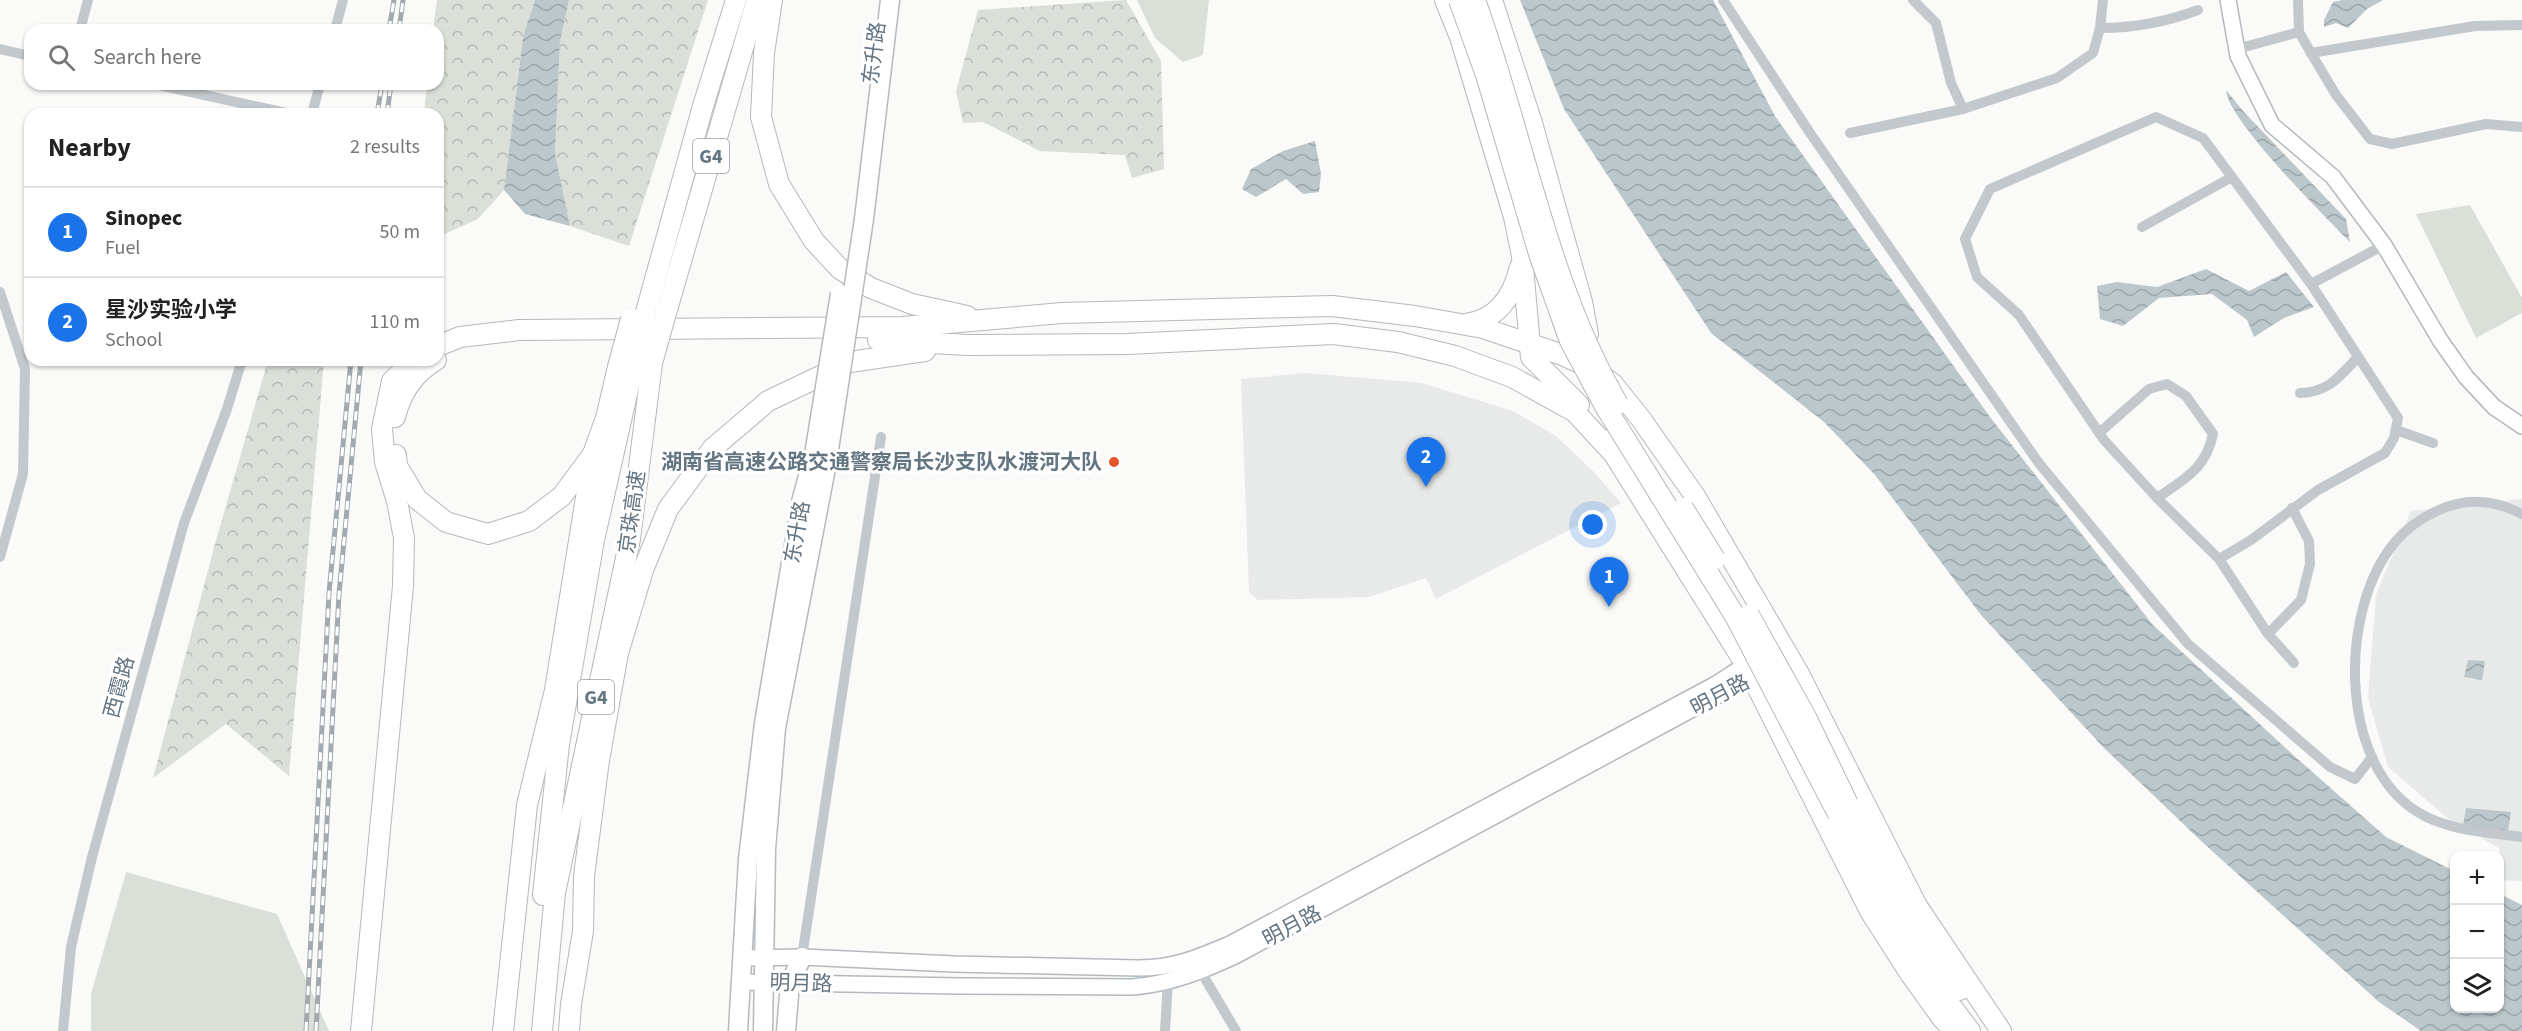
<!DOCTYPE html>
<html lang="en">
<head>
<meta charset="utf-8">
<style>
  body { margin:0; font-family:"Source Sans 3","Noto Sans SC",sans-serif; background:#f6f6f6; color:#222 }
  .controls { position:absolute; right:18px; bottom:18px; display:grid; overflow:hidden; border-radius:12px; box-shadow:0 2px 4px #0004 }
  .controls button { width:54px; height:54px; display:grid; place-items:center; padding:0; border:0; border-bottom:2px solid #e0e0e0; background:#fff; color:#222; font:30px sans-serif }
  .you { position:absolute; left:1593px; top:525px; width:21px; height:21px; margin:-15px; border:4px solid #fff; border-radius:50%; background:#1a73e8; box-shadow:0 0 0 9px #1a73e833 }
  .badge { display:grid; place-items:center; width:39px; height:39px; border-radius:50%; background:#1a73e8; color:#fff; font-size:20px; font-weight:700 }
  .pin { position:absolute; translate:-50% -50px; filter:drop-shadow(0 2px 3px #0008) }
  .pin::after { content:''; position:absolute; top:32px; width:21px; height:18px; background:inherit; clip-path:polygon(0 0,100% 0,50% 100%) }
  .list { margin:0; padding:0; list-style:none }
  h2 { display:flex; justify-content:space-between; align-items:center; height:78px; margin:0; padding:0 24px; font-size:26px }
  h2 small { font-size:20px; font-weight:400; color:#767676 }
  .list li { display:grid; grid-template-columns:39px 1fr auto; gap:18px; align-items:center; box-sizing:border-box; height:90px; padding:0 24px; border-top:2px solid #e0e0e0 }
  .list b { display:block; font-size:22px; white-space:nowrap }
  .list p { margin:0; font-size:20px; white-space:nowrap; color:#767676 }
  .list em { font-size:20px; font-style:normal; color:#767676 }
  .icon { flex:none; width:33px; height:33px; fill:none; stroke:currentColor; stroke-width:2; stroke-linecap:round; stroke-linejoin:round }
  .map { position:relative; flex:none; width:2522px; height:1031px; overflow:hidden }
  .search { position:absolute; background:#fff; box-shadow:0 2px 4px #0004; left:24px; top:24px; width:420px; height:66px; display:flex; align-items:center; gap:15px; box-sizing:border-box; padding:0 21px; border-radius:18px; color:#767676; font-size:22px }
  .panel { position:absolute; background:#fff; box-shadow:0 2px 4px #0004; left:24px; top:108px; width:420px; height:258px; border-radius:18px }
  .map>svg:first-child { display:block }
  .built { fill:#e8e9e9 }
  .forest { fill:url(#forest-crowns) }
  .green { fill:#dadfd7 }
  .water { fill:url(#water-waves) }
  .lines { fill:none; stroke-linecap:round; stroke-linejoin:round }
  .secondary-casing { stroke:#b3babf; stroke-width:18 }
  .primary-casing { stroke:#b5babe; stroke-width:21 }
  .highway-casing { stroke:#b4b9bd; stroke-width:22 }
  .street { stroke:#c3c8cc; stroke-width:10 }
  .secondary { stroke:#fff; stroke-width:15 }
  .primary { stroke:#fff; stroke-width:18 }
  .highway { stroke:#fff; stroke-width:20 }
  .rail-casing { stroke:#a2aab0; stroke-width:5 }
  .rail { stroke:#fff; stroke-width:3; stroke-dasharray:9; stroke-linecap:butt }
  .primary-bridge-casing { stroke:#b5babe; stroke-width:21; stroke-linecap:butt }
  .highway-bridge-casing { stroke:#b4b9bd; stroke-width:22; stroke-linecap:butt }
  .primary-bridge { stroke:#fff; stroke-width:18 }
  .highway-bridge { stroke:#fff; stroke-width:20 }
  .poi-dot { fill:#e4572e; stroke:#fff; stroke-width:2 }
  .labels { text-anchor:middle; stroke-width:6; stroke-linejoin:round; paint-order:stroke }
  .shield { fill:#fff; stroke:#939fa8; stroke-width:1.5 }
  .shield-label { font-size:20px; font-weight:bold; fill:#657683 }
  .street-label { font-size:21px; fill:#657683; stroke:#fff }
  .poi-label { font-size:21px; font-weight:bold; fill:#657683; stroke:#fff; text-anchor:end }
</style>
</head>
<body>
<div class="map">
<svg width="2522" height="1031" viewBox="0 0 2522 1031">
  <defs>
    <pattern id="forest-crowns" width="20" height="18" patternUnits="userSpaceOnUse" patternTransform="scale(1.5)"><rect width="20" height="18" fill="#dadfd7"/><path d="M2 6a3 3 0 1 1 6 0M12 15a3 3 0 1 1 6 0" fill="none" stroke="#b4b9b4"/></pattern>
    <pattern id="water-waves" width="16" height="10" patternUnits="userSpaceOnUse" patternTransform="scale(1.5)"><rect width="16" height="10" fill="#bbc7cb"/><path d="M0 5q4-4 8 0t8 0" fill="none" stroke="#9ca6aa"/></pattern>
  </defs>
  <rect width="100%" height="100%" fill="#fafaf8"/>
  <g class="built">
    <polygon points="1306,373 1422,383 1513,411 1556,436 1594,472 1621,503 1436,599 1426,578 1369,597 1258,600 1249,592 1241,379"/>
    <polygon points="2522,499 2522,881 2500,880 2499,848 2451,821 2388,767 2368,698 2376,595 2411,511"/>
  </g>
  <g class="forest">
    <polygon points="437,0 535,0 523,37 504,190 478,219 438,237 438,114 424,114 427,84 438,84 438,30 433,30"/>
    <polygon points="569,0 708,0 629,246 570,226 555,153 560,42"/>
    <polygon points="1126,0 1161,61 1164,169 1132,178 1125,155 1040,151 983,122 963,123 956,91 978,10"/>
    <polygon points="268,360 324,360 289,776 226,724 153,778 215,544"/>
  </g>
  <g class="green">
    <polygon points="1137,0 1209,0 1203,55 1183,62 1155,38"/>
    <polygon points="2470,205 2522,298 2522,313 2476,338 2416,214"/>
    <polygon points="126,872 277,914 329,1031 91,1031 91,994"/>
  </g>
  <g class="water">
    <polygon points="535,0 569,0 560,42 555,153 570,226 525,214 504,190 523,37"/>
    <polygon points="1520,0 1713,0 1775,116 1990,417 2153,625 2291,753 2386,837 2454,871 2454,1008 2500,1008 2500,894 2522,905 2522,1031 2421,1031 2379,1002 2200,840 2103,747 1981,615 1875,475 1824,422 1711,333 1564,109"/>
    <polygon points="2342,0 2383,0 2367,9 2348,28 2336,23 2324,27 2324,20 2333,2"/>
    <path d="M2226,90L2244,112L2346,219L2350,242C2325,217 2227,119 2226,90Z"/>
    <polygon points="1315,141 1321,174 1319,192 1303,194 1286,179 1256,197 1242,189 1251,169 1283,151"/>
    <polygon points="2206,269 2249,291 2286,272 2314,307 2284,318 2254,337 2247,320 2212,294 2159,298 2123,326 2100,319 2097,286 2117,282 2157,287"/>
    <polygon points="2468,660 2485,661 2482,680 2464,677"/>
    <polygon points="2466,808 2511,812 2508,831 2463,826"/>
  </g>
  <g class="lines">
    <g class="secondary-casing">
      <g id="secondary">
        <polyline points="2228,0 2238,56 2272,125 2333,177 2384,245 2440,340 2466,377 2494,407 2522,426"/>
        <path d="M741,958L802,957L954,964L1138,968C1174,968 1197,958 1230,944L1716,684L1753,660"/>
        <path d="M740,982L959,986L1132,987C1170,984 1203,971 1237,955L1761,672"/>
      </g>
    </g>
    <g class="primary-casing">
      <g id="primary">
        <polyline points="864,219 890,0"/>
        <polyline points="738,1031 748,859 764,723 802,498 814,455"/>
        <polyline points="763,1031 766,849 776,728 827,463"/>
        <polyline points="786,1031 790,983 802,957"/>
      </g>
    </g>
    <g class="highway-casing">
      <g id="highway">
        <polyline points="772,0 764,53 761,117 779,184 814,241 840,269 871,288 912,304 967,316"/>
        <polyline points="1445,0 1460,37 1514,217 1522,256 1531,357 1579,405"/>
        <polyline points="1492,0 1532,123 1582,302 1588,334"/>
        <polyline points="646,312 703,106 736,0"/>
        <polyline points="666,313 757,0"/>
        <path d="M1466,324C1497,320 1513,296 1520,267"/>
        <polyline points="878,340 968,345 1127,344 1333,334 1398,342 1455,356 1512,377 1575,412 1611,451"/>
        <polyline points="438,346 460,337 519,330 902,327 1062,313 1332,306 1415,316 1483,328 1560,354 1593,369 1613,384 1641,419 1695,496 1798,672 1917,906 2001,1031"/>
        <path d="M395,417C401,392 414,373 436,360"/>
        <polyline points="1605,440 1746,665 1870,911 1909,972 1942,1018 1954,1031"/>
        <polyline points="396,455 397,466 417,499 446,522 488,534 529,521 562,496 593,454 606,418 618,367"/>
        <path d="M1848,804C1880,869 1912,935 1960,990"/>
        <polyline points="1838,814 1896,925 1942,994 1970,1031"/>
        <polyline points="543,895 559,744 594,540 634,363"/>
        <polyline points="361,1031 403,586 404,538 397,501 385,462 382,429 392,381 415,360"/>
        <polyline points="503,1031 527,805 555,690 593,454"/>
        <polyline points="542,1031 555,893 630,539 652,363"/>
        <polyline points="569,1031 571,1004 583,931 584,876 599,760 618,653 643,570 668,509 713,448 768,401 850,362 925,351"/>
      </g>
    </g>
    <g class="street">
      <polyline points="1723,0 1810,133 2038,462 2188,644 2330,767 2355,779 2372,757"/>
      <polyline points="1913,0 1936,23 1951,83 1963,109"/>
      <polyline points="2298,0 2299,32"/>
      <polyline points="2522,25 2475,26 2311,53 2336,95 2370,139 2392,144 2486,124 2522,127"/>
      <path d="M2100,28C2134,28 2166,22 2198,10"/>
      <polyline points="80,30 88,0"/>
      <polyline points="335,30 343,0"/>
      <polyline points="0,49 30,56"/>
      <polyline points="2237,49 2299,32 2311,53"/>
      <polyline points="154,84 291,114"/>
      <polyline points="312,114 320,84"/>
      <polyline points="1850,133 1963,109 2057,78 2093,53 2100,28 2103,0"/>
      <polyline points="2142,227 2232,177"/>
      <polyline points="2311,284 2384,245"/>
      <polyline points="0,292 25,369 23,474 0,557"/>
      <path d="M2300,393C2329,392 2339,377 2358,357"/>
      <polyline points="2396,430 2433,443"/>
      <path d="M2099,433L2149,389L2167,384L2186,396L2213,434C2206,469 2184,479 2157,498"/>
      <path d="M2522,514C2495,500 2467,497 2439,510C2423,517 2407,528 2395,542C2339,609 2338,761 2416,811C2447,831 2487,832 2522,837"/>
      <polyline points="2219,559 2251,540 2318,490 2385,453 2394,438 2398,418 2311,284 2203,138 2156,117 1990,189 1965,239 1977,277 2019,315 2104,440 2157,498 2219,559 2268,634 2294,663"/>
      <polyline points="2268,634 2301,600 2310,564 2309,541 2292,508"/>
      <polyline points="802,957 881,437"/>
      <polyline points="1197,965 1236,1031"/>
      <polyline points="63,1031 71,947 92,857 184,523 227,409 242,360"/>
      <polyline points="1165,1031 1168,981 1171,975"/>
    </g>
    <use href="#secondary" class="secondary"/>
    <use href="#primary" class="primary"/>
    <use href="#highway" class="highway"/>
    <g class="rail-casing">
      <g id="rail">
        <polyline points="389,30 394,0"/>
        <polyline points="399,30 403,0"/>
        <polyline points="377,114 382,84"/>
        <polyline points="387,114 391,84"/>
        <polyline points="306,1031 329,593 351,360"/>
        <polyline points="316,1031 339,594 361,360"/>
      </g>
    </g>
    <use href="#rail" class="rail"/>
    <g class="primary-bridge-casing">
      <g id="primary-bridge">
        <polyline points="814,455 840,294"/>
        <polyline points="827,463 864,219"/>
      </g>
    </g>
    <g class="highway-bridge-casing">
      <g id="highway-bridge">
        <polyline points="1459,0 1486,75 1540,257 1570,341 1606,408 1735,616 1838,814"/>
        <path d="M1475,0C1523,132 1547,283 1618,404"/>
        <polyline points="634,363 646,312"/>
        <polyline points="652,363 666,313"/>
        <polyline points="618,367 631,319"/>
        <polyline points="1683,508 1715,559"/>
        <polyline points="1749,615 1806,717 1848,804"/>
      </g>
    </g>
    <use href="#primary-bridge" class="primary-bridge"/>
    <use href="#highway-bridge" class="highway-bridge"/>
  </g>
  <circle class="poi-dot" cx="1114" cy="462" r="6"/>
  <g class="labels">
    <g class="shield">
      <rect x="693" y="139" width="36" height="34" rx="4.5"/>
      <rect x="578" y="680" width="36" height="34" rx="4.5"/>
    </g>
    <g class="shield-label">
      <text x="711" y="163">G4</text>
      <text x="596" y="704">G4</text>
    </g>
    <g class="street-label">
      <text transform="translate(874 53) rotate(-83)" y="7">东升路</text>
      <text transform="translate(632 512) rotate(-82)" y="7">京珠高速</text>
      <text transform="translate(797 532) rotate(-80)" y="7">东升路</text>
      <text transform="translate(119 687) rotate(-75)" y="7">西霞路</text>
      <text transform="translate(1720 695) rotate(-28)" y="7">明月路</text>
      <text transform="translate(1292 926) rotate(-28)" y="7">明月路</text>
      <text transform="translate(801 983) rotate(2)" y="7">明月路</text>
    </g>
    <g class="poi-label">
      <text x="1102" y="469">湖南省高速公路交通警察局长沙支队水渡河大队</text>
    </g>
  </g>
</svg>
<div class="controls">
<button>+</button>
<button>−</button>
<button><svg class="icon" aria-label="layers" viewBox="0 0 24 24"><path d="M12 4l9 5-9 5-9-5zM3 14l9 5 9-5"/></svg></button>
</div>
<div class="you"></div>
<div class="pin badge" style="left:1609px;top:607px">1</div>
<div class="pin badge" style="left:1426px;top:487px">2</div>
<div class="search"><svg class="icon" aria-label="search" viewBox="0 0 24 24"><circle cx="10" cy="10" r="6"/><path d="M15 15l6 6"/></svg>Search here</div>
<section class="panel">
<h2>Nearby<small>2 results</small></h2>
<ul class="list">
<li><span class="badge">1</span><div><b>Sinopec</b><p>Fuel</p></div><em>50 m</em></li>
<li><span class="badge">2</span><div><b>星沙实验小学</b><p>School</p></div><em>110 m</em></li>
</ul>
</section>
</div>
</body>
</html>
